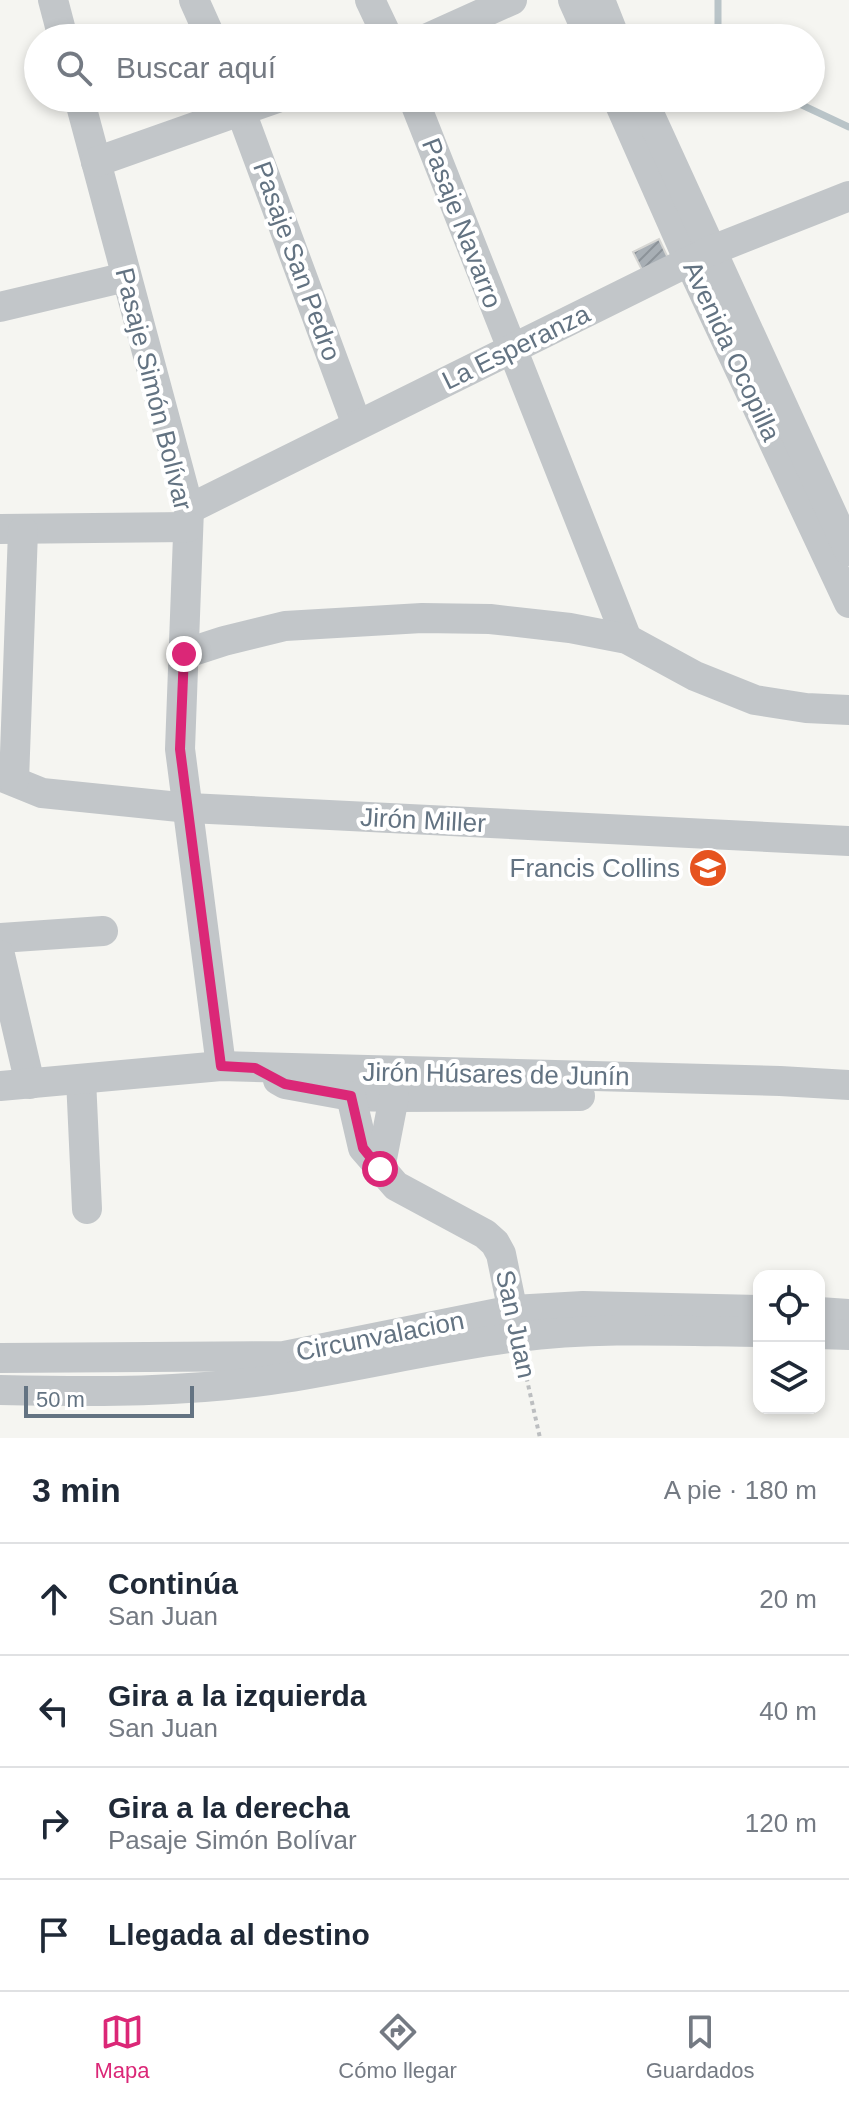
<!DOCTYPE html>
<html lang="es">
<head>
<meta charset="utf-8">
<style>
  body { margin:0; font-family:Arial,sans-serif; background:#f2f2f3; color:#1f2937 }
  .controls { position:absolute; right:24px; bottom:24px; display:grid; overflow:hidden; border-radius:16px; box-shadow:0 4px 12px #0003 }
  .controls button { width:72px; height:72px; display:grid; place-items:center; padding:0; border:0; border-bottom:2px solid #e0e1e3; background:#fff; color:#1f2937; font:40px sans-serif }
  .scale { position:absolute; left:24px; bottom:20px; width:170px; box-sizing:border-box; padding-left:8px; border:4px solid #637382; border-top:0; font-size:22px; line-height:28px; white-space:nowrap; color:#637382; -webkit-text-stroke:6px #fff; paint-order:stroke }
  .stop { position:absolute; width:24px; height:24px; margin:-18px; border:6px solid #db2777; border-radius:50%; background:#fff }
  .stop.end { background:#db2777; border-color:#fff; box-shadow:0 2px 8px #0008 }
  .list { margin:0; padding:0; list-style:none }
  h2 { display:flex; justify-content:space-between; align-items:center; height:104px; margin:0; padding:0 32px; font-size:34px }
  h2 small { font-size:26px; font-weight:400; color:#747a83 }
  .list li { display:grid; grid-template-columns:52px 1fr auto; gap:24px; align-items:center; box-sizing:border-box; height:112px; padding:0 32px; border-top:2px solid #e0e1e3 }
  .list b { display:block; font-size:30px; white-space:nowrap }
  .list p { margin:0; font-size:26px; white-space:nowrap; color:#747a83 }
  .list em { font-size:26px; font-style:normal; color:#747a83 }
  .icon { flex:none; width:44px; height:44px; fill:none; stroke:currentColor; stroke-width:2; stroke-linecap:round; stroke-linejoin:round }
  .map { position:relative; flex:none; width:849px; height:1438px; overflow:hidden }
  .search { position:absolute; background:#fff; box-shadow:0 4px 12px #0003; left:24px; right:24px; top:24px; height:88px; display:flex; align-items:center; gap:20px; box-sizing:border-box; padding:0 28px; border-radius:44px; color:#747a83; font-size:30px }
  .sheet { height:552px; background:#fff }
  nav { display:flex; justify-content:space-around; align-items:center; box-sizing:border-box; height:112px; border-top:2px solid #e0e1e3; background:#fff; font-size:22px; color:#747a83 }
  nav a { display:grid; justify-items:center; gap:4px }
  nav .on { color:#db2777 }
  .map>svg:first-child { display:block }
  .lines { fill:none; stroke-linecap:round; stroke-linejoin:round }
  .stream { stroke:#b9c4c8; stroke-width:7 }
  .building { fill:url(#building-hatch); stroke:#d6d6d3; stroke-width:2 }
  .path { stroke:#bcbec0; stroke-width:4; stroke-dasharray:4 4; stroke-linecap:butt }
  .minor { stroke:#c2c6c9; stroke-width:30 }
  .route { stroke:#db2777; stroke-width:10 }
  .labels { text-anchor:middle; stroke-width:8; stroke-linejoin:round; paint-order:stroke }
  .street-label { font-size:26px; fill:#637382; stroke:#fff }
  .poi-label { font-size:26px; fill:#637382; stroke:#fff; text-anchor:end }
</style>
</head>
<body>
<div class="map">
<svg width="849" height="1438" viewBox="0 0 849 1438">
  <defs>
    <pattern id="building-hatch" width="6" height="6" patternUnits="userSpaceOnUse" patternTransform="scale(2)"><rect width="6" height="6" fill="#a8afb5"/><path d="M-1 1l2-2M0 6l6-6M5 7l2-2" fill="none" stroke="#8c9399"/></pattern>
  </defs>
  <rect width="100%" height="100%" fill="#f5f5f1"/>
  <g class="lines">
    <g class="stream">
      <polyline points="718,38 718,0"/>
      <polyline points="787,98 849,127"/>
    </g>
  </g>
  <polygon class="building" points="659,239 668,258 642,270 633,252"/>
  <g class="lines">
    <polyline class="path" points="523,1362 540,1438"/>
    <g class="minor">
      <polyline points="53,0 63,38"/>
      <polyline points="194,0 211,38"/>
      <polyline points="370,0 388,38"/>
      <polyline points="573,0 590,38"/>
      <polyline points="600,0 615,38"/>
      <polyline points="428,38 512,0"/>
      <polyline points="79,98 189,509 180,749 221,1066"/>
      <polyline points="236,98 357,425"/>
      <polyline points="413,98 627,639"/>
      <polyline points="617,98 689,261 849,603"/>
      <polyline points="642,98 849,551"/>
      <polyline points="96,162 277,98"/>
      <polyline points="0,307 126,277"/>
      <polyline points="189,509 710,251 849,196"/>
      <polyline points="0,529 188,527"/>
      <polyline points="184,654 224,641 285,626 422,618 490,619 570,628 627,639 695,676 755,700 806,708 849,710"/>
      <polyline points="0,776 42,793 189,808 849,841"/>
      <polyline points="14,781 23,531"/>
      <polyline points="0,938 103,931"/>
      <polyline points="0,955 30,1084"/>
      <polyline points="81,1079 87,1209"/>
      <polyline points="278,1080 285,1084 351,1096 394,1097 580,1096"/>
      <polyline points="0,1086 221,1066 780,1081 849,1085"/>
      <polyline points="351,1096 363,1148 396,1186 485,1234 495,1243 501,1254 516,1327"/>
      <polyline points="380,1169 394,1097"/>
      <polyline points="819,1312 849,1314"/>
      <polyline points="819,1334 849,1335"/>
      <polyline points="0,1358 284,1356 513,1310 583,1306 759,1310"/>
      <path d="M0,1390C95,1392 190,1393 284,1378C362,1366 439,1347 517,1337C597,1327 679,1331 759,1332"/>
    </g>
  </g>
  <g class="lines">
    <polyline class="route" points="184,654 180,749 221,1066 255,1068 285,1084 351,1096 363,1148 380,1169"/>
  </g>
  <defs>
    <g id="school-disc" transform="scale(2)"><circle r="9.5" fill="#e6531f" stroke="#fff"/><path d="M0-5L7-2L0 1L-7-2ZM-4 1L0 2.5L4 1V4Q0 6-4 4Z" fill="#fff"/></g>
  </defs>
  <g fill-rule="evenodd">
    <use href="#school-disc" x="708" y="868"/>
  </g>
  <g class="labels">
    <g class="street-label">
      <text transform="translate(462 223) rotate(69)" y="9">Pasaje Navarro</text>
      <text transform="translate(297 261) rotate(70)" y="9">Pasaje San Pedro</text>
      <text transform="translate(516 347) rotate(-26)" y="9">La Esperanza</text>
      <text transform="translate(732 351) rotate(65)" y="9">Avenida Ocopilla</text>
      <text transform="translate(154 389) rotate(76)" y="9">Pasaje Simón Bolívar</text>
      <text transform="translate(423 820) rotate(3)" y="9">Jirón Miller</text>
      <text transform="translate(496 1074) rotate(1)" y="9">Jirón Húsares de Junín</text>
      <text transform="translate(516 1324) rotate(78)" y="9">San Juan</text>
      <text transform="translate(380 1336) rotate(-11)" y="9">Circunvalacion</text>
    </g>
    <g class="poi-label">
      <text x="680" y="877">Francis Collins</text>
    </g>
  </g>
</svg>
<div class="controls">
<button><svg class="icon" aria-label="locate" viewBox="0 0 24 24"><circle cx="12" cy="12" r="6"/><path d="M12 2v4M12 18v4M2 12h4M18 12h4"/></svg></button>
<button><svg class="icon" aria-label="layers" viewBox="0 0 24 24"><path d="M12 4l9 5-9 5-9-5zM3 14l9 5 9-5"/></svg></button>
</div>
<div class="scale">50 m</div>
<div class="stop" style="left:380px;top:1169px"></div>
<div class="stop end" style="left:184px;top:654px"></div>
<div class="search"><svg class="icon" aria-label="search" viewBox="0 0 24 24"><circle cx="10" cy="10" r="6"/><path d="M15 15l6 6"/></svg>Buscar aquí</div>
</div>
<section class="sheet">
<h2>3 min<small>A pie · 180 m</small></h2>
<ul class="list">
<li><svg class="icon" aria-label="ahead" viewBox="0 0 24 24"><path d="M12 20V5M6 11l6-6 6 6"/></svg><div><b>Continúa</b><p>San Juan</p></div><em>20 m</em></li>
<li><svg class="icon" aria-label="left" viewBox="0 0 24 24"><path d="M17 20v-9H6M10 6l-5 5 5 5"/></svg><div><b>Gira a la izquierda</b><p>San Juan</p></div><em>40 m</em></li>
<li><svg class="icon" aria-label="right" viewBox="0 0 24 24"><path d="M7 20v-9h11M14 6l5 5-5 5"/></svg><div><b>Gira a la derecha</b><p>Pasaje Simón Bolívar</p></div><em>120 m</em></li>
<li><svg class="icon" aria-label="arrive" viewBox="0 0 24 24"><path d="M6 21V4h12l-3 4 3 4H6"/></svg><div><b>Llegada al destino</b></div></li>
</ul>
</section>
<nav>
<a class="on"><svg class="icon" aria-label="map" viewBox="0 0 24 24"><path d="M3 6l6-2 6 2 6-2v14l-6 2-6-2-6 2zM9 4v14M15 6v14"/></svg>Mapa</a>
<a><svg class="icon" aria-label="directions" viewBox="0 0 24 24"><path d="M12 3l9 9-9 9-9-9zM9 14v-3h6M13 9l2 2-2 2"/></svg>Cómo llegar</a>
<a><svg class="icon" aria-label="saved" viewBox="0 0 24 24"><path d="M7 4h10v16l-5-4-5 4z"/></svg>Guardados</a>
</nav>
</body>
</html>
